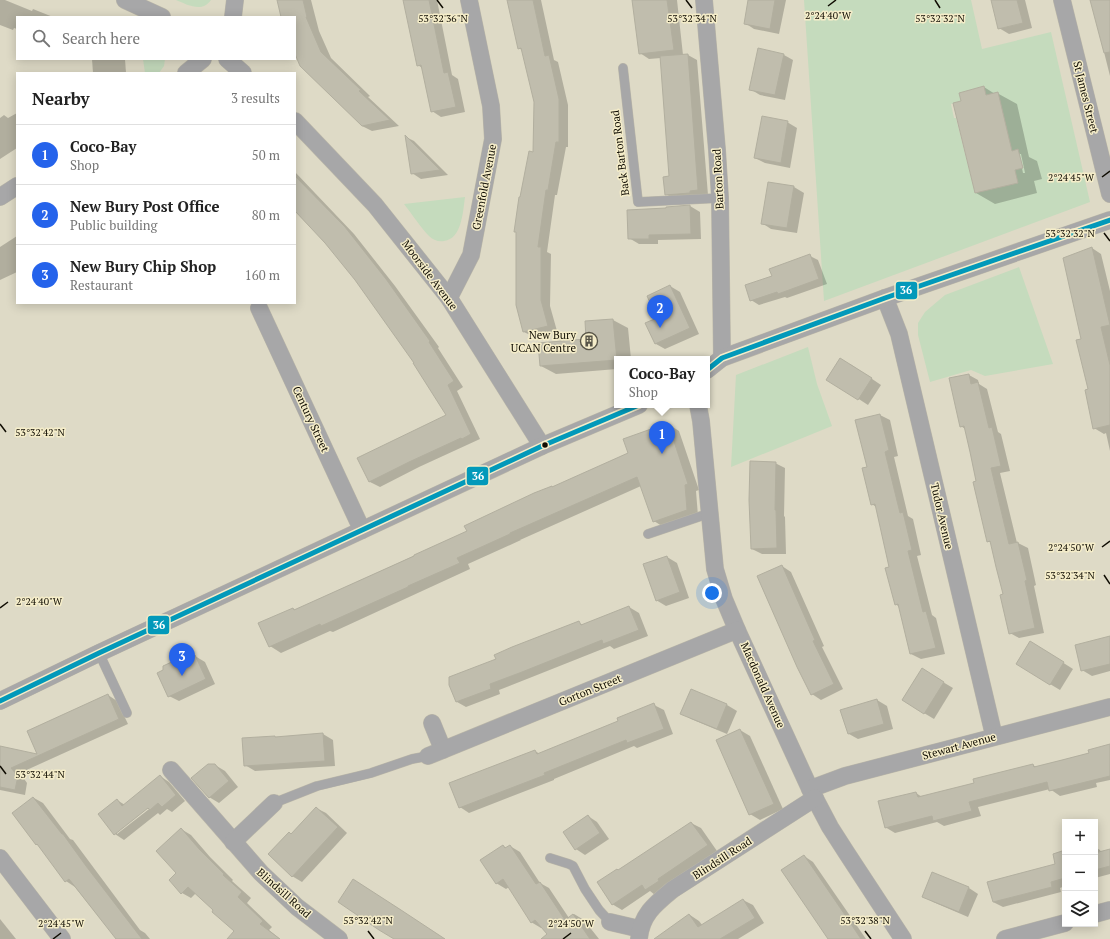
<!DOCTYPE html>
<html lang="en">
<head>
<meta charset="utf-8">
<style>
  body { margin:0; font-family:"PT Serif",serif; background:#f6f6f6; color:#222 }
  .controls { position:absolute; right:12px; bottom:12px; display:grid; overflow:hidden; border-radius:0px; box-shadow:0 2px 10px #0003 }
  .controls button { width:36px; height:36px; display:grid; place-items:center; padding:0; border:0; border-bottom:1px solid #e0e0e0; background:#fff; color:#222; font:20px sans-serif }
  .you { position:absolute; left:712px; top:593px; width:14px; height:14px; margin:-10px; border:3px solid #fff; border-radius:50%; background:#1a73e8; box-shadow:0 0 0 6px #1a73e833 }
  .badge { display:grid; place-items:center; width:26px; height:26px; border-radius:50%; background:#2563eb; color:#fff; font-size:13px; font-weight:700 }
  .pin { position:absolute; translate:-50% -33px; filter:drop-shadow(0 1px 2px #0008) }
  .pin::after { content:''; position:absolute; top:21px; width:14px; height:12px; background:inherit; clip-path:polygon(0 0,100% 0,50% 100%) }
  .popup { position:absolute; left:614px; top:356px; width:96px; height:52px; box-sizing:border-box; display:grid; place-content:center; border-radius:0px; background:#fff; filter:drop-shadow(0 1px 3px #0005); font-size:13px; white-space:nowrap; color:#767676 }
  .popup b { font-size:15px; color:#222 }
  .popup::after { content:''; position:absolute; left:50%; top:100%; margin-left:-8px; border:8px solid transparent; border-top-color:#fff }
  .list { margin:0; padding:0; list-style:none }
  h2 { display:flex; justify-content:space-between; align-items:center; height:52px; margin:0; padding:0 16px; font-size:17px }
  h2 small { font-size:13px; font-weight:400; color:#767676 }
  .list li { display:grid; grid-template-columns:26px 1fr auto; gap:12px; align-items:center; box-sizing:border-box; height:60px; padding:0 16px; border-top:1px solid #e0e0e0 }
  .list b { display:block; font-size:15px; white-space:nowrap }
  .list p { margin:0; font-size:13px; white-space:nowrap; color:#767676 }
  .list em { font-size:13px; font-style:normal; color:#767676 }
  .icon { flex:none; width:22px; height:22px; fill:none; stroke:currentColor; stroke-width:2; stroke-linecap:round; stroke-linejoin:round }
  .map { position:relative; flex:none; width:1110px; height:939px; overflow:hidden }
  .search { position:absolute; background:#fff; box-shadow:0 2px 10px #0003; left:16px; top:16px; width:280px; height:44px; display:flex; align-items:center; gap:10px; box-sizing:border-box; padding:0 14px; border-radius:0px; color:#767676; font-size:15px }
  .panel { position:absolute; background:#fff; box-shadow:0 2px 10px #0003; left:16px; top:72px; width:280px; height:232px; border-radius:0px }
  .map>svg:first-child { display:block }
  .green { fill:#c5dbbd; fill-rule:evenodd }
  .shadow { fill:#0003; fill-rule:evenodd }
  .building { fill:#c0bdad; stroke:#b2af9f }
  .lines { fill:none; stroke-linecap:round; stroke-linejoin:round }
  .lane-casing { stroke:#bbb7a8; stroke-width:10 }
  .street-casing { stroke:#bbb7a8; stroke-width:18 }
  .lane { stroke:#a7a7a8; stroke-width:9 }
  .street { stroke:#a7a7a8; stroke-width:17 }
  .bus-1-casing { stroke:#f5edc9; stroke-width:8 }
  .bus-1 { stroke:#0299ba; stroke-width:5 }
  .ticks { fill:none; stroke:#0f0c02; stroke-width:1.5 }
  .bus-dot { fill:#0f0c02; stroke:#f5edc9; stroke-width:1.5 }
  .labels { text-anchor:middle; stroke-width:3; stroke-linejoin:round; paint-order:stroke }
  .street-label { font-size:11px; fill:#0f0c02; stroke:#f5edc9 }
  .poi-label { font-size:11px; fill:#0f0c02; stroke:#f5edc9; text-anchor:end }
  .ticks-label { font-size:10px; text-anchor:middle; fill:#0f0c02; stroke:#f5edc9; stroke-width:3; stroke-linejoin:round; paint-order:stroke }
  .line-badge { stroke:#f5edc9; stroke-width:1.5 }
  .badge-label { font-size:11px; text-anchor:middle; font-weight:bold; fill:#fff }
</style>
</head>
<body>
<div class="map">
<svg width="1110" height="939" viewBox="0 0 1110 939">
  <rect width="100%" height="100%" fill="#dedac6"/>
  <g class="green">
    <path d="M176,0H211C202,13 188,5 176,0Z"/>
    <path d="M804,0H971L982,49L1051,32L1090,202L824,301ZM984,86L986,95L998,92L1012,151L1018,149L1023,168L1015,170L1018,183L975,193L956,118H954L951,104L961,101L959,93Z"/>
    <polygon points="143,59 165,59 164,66 159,73 145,73"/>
    <path d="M465,197C463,211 462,239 444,241C438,242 433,240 429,236C421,228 412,214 404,204Z"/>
    <polygon points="1019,267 1053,364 985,376 971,370 930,382 918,335 918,323 925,312 945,295"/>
    <polygon points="808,347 817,384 832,426 731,467 736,375"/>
  </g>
  <g class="shadow">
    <polygon points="0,0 5,0 32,11 33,9 53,17 17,17 17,29 14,28 13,30 0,25"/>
    <polygon points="278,0 311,0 319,31 331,58 370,96 368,97 399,126 372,131 362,126 295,52 295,17 282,17"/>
    <polygon points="404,0 437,0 452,75 458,79 465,112 441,117 432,111 422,68 418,65"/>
    <polygon points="508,0 541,0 554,60 558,62 568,105 568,147 566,147 557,195 555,195 547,252 551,254 550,306 557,331 534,337 524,332 517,304 534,153 535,102 523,51 519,48"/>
    <polygon points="634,0 677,0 683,55 688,55 697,60 708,195 675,200 666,194 670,177 661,58 649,59 640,53"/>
    <polygon points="749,0 786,0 779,34 754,29 745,23"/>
    <polygon points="992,0 1025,0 1032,28 1009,34 999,28"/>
    <polygon points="1091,0 1110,0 1110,76"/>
    <polygon points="784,55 793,60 785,100 760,95 750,89"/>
    <polygon points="92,59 125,59 126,73 93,73"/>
    <path d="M984,87L995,94L997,93L1017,104L1029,157L1037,161L1042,179L1034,181L1037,193L995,204L976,193L962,102ZM1019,154H1021L1025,173H1023Z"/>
    <polygon points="17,113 17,148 0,159 0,118 4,115 8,118"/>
    <polygon points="787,122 797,128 790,168 765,163 755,158"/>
    <polygon points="406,137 414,141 448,175 421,179 412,173"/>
    <polygon points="295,172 354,234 395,286 439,347 438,348 463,387 457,391 480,439 419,467 380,487 370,482 359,458 448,416 416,363 356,279 326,242 295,209"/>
    <polygon points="769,183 794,187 804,193 797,233 771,229 762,223"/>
    <polygon points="690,206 700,212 701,239 658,240 658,244 639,244 629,238"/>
    <polygon points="17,236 17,272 0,280 0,247"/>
    <polygon points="1092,248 1101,254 1110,291 1110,451 1106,433 1104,434 1094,428 1083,339"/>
    <polygon points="810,256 818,260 827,284 787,298 785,297 759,305 751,300 773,276"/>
    <polygon points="670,286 680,292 699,334 665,349 656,344 646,324 658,318"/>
    <polygon points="613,320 628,328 631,359 617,359 617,369 556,374 541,366 587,340 586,322"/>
    <polygon points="850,364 881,385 868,405 828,379"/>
    <polygon points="969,375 978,380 979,384 987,389 998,432 1001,434 1010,471 1000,473 1017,543 1018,543 1028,548 1036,585 1034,586 1044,633 1019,638 1010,633 1004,595 992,543 988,541 977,482 965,429 961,426"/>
    <polygon points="880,415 890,420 898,456 894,457 908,516 913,519 921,555 917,556 932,615 936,618 945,654 921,659 911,654 900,607 895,604 891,568 876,507 872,504 868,468 856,420"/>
    <polygon points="668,424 679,431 699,490 696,491 698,516 665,528 654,521 641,486 520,540 521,540 468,564 470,569 333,632 330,631 281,653 270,646 293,609 296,610 468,531 553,488 629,453"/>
    <polygon points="775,463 785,468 784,516 785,517 786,554 762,554 752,549"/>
    <polygon points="667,557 677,563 689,598 666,606 656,600"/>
    <polygon points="782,566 791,572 824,646 822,647 843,689 821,700 812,694"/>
    <polygon points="629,607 639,613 648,636 614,649 610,646 532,677 499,690 500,694 466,707 457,702 450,684 497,659 579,623 583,625"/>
    <polygon points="1110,637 1110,671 1092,676 1082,670"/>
    <polygon points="1040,648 1073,669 1060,690 1050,684"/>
    <polygon points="186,656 190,658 195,656 205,662 215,684 179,701 169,696"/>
    <polygon points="931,675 953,688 934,719 924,713"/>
    <polygon points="691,690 727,705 737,711 727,734 691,719 682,713"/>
    <polygon points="108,695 117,701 128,724 20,773 27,783 25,795 0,790 0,747 39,756 28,731"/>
    <polygon points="877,700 887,706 893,729 858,739 849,734"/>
    <polygon points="654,705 664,710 673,734 637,748 634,746 554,779 554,780 469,813 460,807 535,751 540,754 620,722"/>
    <polygon points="740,730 750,736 783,809 760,820 750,814"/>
    <polygon points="323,734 333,740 335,766 255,771 245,765 275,737 277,738"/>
    <polygon points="1110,745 1110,780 1096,783 1097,787 1060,796 1050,789 978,807 981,816 944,826 937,822 895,833 885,827 916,793 922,797 976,783 1033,765 1036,767 1090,753"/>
    <polygon points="215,765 225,771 238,787 219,803 209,797"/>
    <path d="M160,776L169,782L185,801L172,812L167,809L160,815L158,813L124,840L115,834L117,800L125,805ZM152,804L153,806L117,834V832Z"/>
    <polygon points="34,798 43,803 70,839 73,840 140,930 145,933 150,939 117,939 75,887 66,881 39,846 36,844"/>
    <polygon points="316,808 326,813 347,833 302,882 292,876 291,835"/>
    <polygon points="588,816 597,822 609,839 585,855 576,849"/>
    <polygon points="691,823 701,828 717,851 667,885 655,895 650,891 622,910 612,904 619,871"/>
    <polygon points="181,829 191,835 210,857 233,880 232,881 251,898 247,903 272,927 269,930 280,939 240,939 235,931 196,893 191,898 182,893 178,873"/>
    <polygon points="503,846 507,848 510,846 520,852 540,883 549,888 569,918 574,914 584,920 599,939 552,939 542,927 541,928 531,922 509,887 506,889 496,883"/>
    <polygon points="1095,847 1100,850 1101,852 1110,850 1110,874 1095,878"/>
    <polygon points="1065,851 1065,886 1060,888 1061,892 1003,907 993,902 1057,865"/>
    <polygon points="804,856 813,862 866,939 829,939"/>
    <polygon points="969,888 978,894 968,917 933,902 923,896"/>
    <polygon points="743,900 753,905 764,923 738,939 675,939 690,915 699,921 703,926"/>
    <polygon points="0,919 16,939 0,939"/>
  </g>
  <g class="building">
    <polygon points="277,0 303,0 307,17 306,17 321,52 361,90 359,91 390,120 362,126 300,66 295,54 295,17 281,17"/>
    <polygon points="403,0 429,0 444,73 448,72 456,107 431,112 421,65 417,66"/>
    <polygon points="507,0 533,0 545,56 549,55 559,99 559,142 556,142 548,190 546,190 538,247 541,247 541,300 548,326 523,332 516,305 516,232 514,232 519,197 520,197 529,151 533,152 534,102 521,48 518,49"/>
    <polygon points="632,0 667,0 674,50 639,54"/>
    <polygon points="748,0 775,0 770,29 744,24"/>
    <polygon points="991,0 1017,0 1023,23 998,29"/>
    <polygon points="1090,0 1110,0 1110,52 1104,53"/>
    <polygon points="758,48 784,54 775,95 749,90"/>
    <polygon points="688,54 698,190 690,191 690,193 665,195 663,177 669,176 660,56"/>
    <polygon points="984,86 986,95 998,92 1012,151 1018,149 1023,168 1015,170 1018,183 975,193 953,103 961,101 959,93"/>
    <polygon points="762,116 788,121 781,163 754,158"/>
    <polygon points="405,135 440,170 411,174"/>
    <polygon points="295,176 345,227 386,279 430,341 429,342 454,381 448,385 471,434 462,439 461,438 409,462 369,482 357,458 446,415 413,363 414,363 355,280 325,243 295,211"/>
    <polygon points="768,182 794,186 787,228 761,224"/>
    <polygon points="690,205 691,234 649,235 649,239 628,239 627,210 666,208 666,207"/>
    <polygon points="1092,247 1110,325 1101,327 1110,365 1110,425 1093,429 1085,390 1088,389 1076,340 1081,339 1063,258"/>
    <polygon points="810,254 819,279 778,294 777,292 750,301 745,285 772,276 769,269"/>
    <polygon points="670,285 690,328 655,344 645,323 657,318 647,296"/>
    <polygon points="613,319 617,360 540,366 538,343 586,339 585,321"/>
    <polygon points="840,358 872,378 858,400 826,380"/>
    <polygon points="969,374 971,384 978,382 989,428 992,427 1001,466 991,468 1009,544 1018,542 1027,580 1025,581 1035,628 1009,634 1000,595 1003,594 996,567 990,541 987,542 973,482 976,481 970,452 964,426 960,427 949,378"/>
    <polygon points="880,414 889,450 885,452 900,513 903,512 912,550 908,551 923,612 926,611 936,648 910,654 898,604 895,605 885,568 889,567 875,504 871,505 862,468 867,467 855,420"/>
    <polygon points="668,423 688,484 685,485 687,510 653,522 637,477 510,533 510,534 457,558 460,563 408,586 408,587 321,626 320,624 269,647 258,623 293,608 294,610 414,556 414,555 467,531 464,526 534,493 552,486 552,487 628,453 623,439"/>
    <polygon points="750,461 776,462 775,510 776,510 777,548 751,549 749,500"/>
    <polygon points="667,556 680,592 656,601 643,564"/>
    <polygon points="782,565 815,640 813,641 834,684 811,695 797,667 757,576"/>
    <polygon points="629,606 639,630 603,644 602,640 522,672 490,684 491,689 456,702 449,685 449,677 496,659 494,655 512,647 579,621 581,625"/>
    <polygon points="1110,636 1110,664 1081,671 1075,645"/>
    <polygon points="1030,641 1064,662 1050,685 1016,664"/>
    <polygon points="187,655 189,658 195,655 206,679 168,697 157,673 163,670 163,666"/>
    <polygon points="922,668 944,682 924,714 902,700"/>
    <polygon points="691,689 727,704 717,729 680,714"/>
    <polygon points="108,694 119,719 11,768 18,776 15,790 0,787 0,746 37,754 27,731"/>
    <polygon points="877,699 884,724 848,734 840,710"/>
    <polygon points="654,703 664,729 627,743 626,740 544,773 545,775 459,808 449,783 535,750 537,754 618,721 617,718"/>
    <polygon points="740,729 774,804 749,815 716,740"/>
    <polygon points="323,733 325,761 244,766 242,738 275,736 275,737"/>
    <polygon points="1110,744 1110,776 1049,791 1047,782 969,802 972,811 933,821 932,816 885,828 878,801 916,792 918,797 974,783 973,779 1033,764 1034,767 1062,760 1089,753 1088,750"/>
    <polygon points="208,764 215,764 229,781 209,798 191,778"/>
    <polygon points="160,775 176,795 162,807 158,803 150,810 148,808 114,835 98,814 117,799 122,806"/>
    <polygon points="33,797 62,834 63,834 86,866 142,939 116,939 69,879 65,882 37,844 36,845 12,813"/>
    <polygon points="316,807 338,827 292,877 268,854 289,832 291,834"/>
    <polygon points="588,815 600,833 575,850 563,832"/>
    <polygon points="691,822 708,845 658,879 659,881 645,890 642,885 612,905 597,882 617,869 618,870"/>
    <polygon points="181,828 200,850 224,874 223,875 242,892 238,897 263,921 260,924 280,939 227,939 234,931 212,912 213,910 188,887 181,894 169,880 176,873 156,851"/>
    <polygon points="503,845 505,848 510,845 536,884 540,882 565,920 573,914 590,939 541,939 547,934 535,920 531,923 503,879 496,884 480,860"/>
    <polygon points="1110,849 1110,866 1095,870 1095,853"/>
    <polygon points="1065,850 1065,878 1051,882 1052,887 993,902 987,882 1055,864 1053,854"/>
    <polygon points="804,855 843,912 861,939 828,939 809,911 781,870"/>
    <polygon points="932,872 969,887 959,912 922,897"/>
    <polygon points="353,879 401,910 445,939 394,939 379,930 338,902"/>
    <polygon points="743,899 755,918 720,939 654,939 689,914 698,927"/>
  </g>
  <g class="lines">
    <g class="lane-casing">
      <g id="lane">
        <polyline points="623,68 638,202 720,198"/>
        <polyline points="648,534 710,513"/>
        <polyline points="99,653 127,713"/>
        <polyline points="274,803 317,786 371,773 412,759 428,756"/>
        <polyline points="550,858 569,864 573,866 585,889 599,910 610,922"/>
      </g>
    </g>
    <g class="street-casing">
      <g id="street">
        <polyline points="125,0 162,17"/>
        <polyline points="704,0 717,150 720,198 722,358"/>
        <polyline points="1062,0 1110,194"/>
        <polyline points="233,17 235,0"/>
        <polyline points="227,59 243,73"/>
        <polyline points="186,73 203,59"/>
        <polyline points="295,121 375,205 449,298 542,446"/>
        <polyline points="0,197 17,186"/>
        <polyline points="449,298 471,255 493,139 491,106 469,0"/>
        <polyline points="885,298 899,334 994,736"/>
        <polyline points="259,308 362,530"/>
        <polyline points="707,370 722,358 885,298 1110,220"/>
        <polyline points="698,405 701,421 715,569 724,599 737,630 810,789 830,827 846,852 903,939"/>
        <polyline points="0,701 99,653 542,446 639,405"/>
        <polyline points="432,723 443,750"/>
        <polyline points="428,756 737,630"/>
        <polyline points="171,770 261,873 297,907 339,939"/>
        <polyline points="810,789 845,776 1110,707"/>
        <polyline points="233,842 274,803"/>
        <polyline points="0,858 62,939"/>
        <polyline points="1095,914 1110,910"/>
        <polyline points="610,922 640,929"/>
        <path d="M639,939C641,915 655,904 672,890L815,798"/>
        <polyline points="1005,939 1065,923"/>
      </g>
    </g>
    <use href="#lane" class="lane"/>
    <use href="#street" class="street"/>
    <g class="bus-1-casing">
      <g id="bus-1">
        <polyline points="707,370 722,358 885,298 1110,220"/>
        <polyline points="0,701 99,653 542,446 639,405"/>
      </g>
    </g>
    <use href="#bus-1" class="bus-1"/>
  </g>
  <path class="ticks" d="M437,0L443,8M686,0L692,8M935,0L940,8M828,6L836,0M1102,177L1110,171M1104,233L1110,241M0,424L6,432M1102,547L1110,541M1104,575L1110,584M0,608L8,602M0,766L6,774M368,931L374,939M865,931L871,939M53,939L61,933M563,939L571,933"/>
  <defs>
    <g id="building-ring" transform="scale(0.9)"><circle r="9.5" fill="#f5edc9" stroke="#575447" stroke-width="1.5"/><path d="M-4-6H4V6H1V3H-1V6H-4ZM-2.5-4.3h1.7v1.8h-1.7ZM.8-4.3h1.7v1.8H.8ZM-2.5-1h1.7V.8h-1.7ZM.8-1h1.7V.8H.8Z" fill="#575447"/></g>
  </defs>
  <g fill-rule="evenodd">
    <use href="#building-ring" x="589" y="341"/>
  </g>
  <circle class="bus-dot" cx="545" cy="445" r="3.5"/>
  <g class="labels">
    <g class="street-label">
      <text transform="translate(1086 97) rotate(76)" y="4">St James Street</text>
      <text transform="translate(620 153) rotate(-97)" y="4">Back Barton Road</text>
      <text transform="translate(718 179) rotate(-93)" y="4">Barton Road</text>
      <text transform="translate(484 187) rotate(-79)" y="4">Greenfold Avenue</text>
      <text transform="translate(430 275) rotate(53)" y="4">Moorside Avenue</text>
      <text transform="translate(311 419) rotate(65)" y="4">Century Street</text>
      <text transform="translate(942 516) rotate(77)" y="4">Tudor Avenue</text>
      <text transform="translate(763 685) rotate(66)" y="4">Macdonald Avenue</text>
      <text transform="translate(590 690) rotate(-22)" y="4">Gorton Street</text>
      <text transform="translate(959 746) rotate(-15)" y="4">Stewart Avenue</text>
      <text transform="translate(722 858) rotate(-33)" y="4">Blindsill Road</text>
      <text transform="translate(284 893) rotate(42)" y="4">Blindsill Road</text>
    </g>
    <g class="poi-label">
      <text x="576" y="339">New Bury<tspan x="576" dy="13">UCAN Centre</tspan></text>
    </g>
  </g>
  <g class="ticks-label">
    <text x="828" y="19">2°24'40"W</text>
    <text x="443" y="22">53°32'36"N</text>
    <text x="692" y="22">53°32'34"N</text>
    <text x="940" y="22">53°32'32"N</text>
    <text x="1071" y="181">2°24'45"W</text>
    <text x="1070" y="237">53°32'32"N</text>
    <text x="40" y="436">53°32'42"N</text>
    <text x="1071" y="551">2°24'50"W</text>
    <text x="1070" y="579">53°32'34"N</text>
    <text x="39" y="605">2°24'40"W</text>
    <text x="40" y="778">53°32'44"N</text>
    <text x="368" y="924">53°32'42"N</text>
    <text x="865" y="924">53°32'38"N</text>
    <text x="61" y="927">2°24'45"W</text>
    <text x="571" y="927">2°24'50"W</text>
  </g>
  <g class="line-badge">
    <rect x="895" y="281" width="23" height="19" rx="4" fill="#0299ba"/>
    <rect x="466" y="466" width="23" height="20" rx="4" fill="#0299ba"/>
    <rect x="147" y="615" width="23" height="20" rx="4" fill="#0299ba"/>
  </g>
  <g class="badge-label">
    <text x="906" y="294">36</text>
    <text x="478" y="480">36</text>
    <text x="159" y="629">36</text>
  </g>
</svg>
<div class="controls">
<button>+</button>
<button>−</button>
<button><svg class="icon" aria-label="layers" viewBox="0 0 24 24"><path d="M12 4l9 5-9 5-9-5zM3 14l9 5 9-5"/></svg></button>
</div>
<div class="you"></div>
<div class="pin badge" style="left:662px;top:454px">1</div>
<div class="popup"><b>Coco-Bay</b>Shop</div>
<div class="pin badge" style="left:660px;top:328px">2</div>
<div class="pin badge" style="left:182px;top:676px">3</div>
<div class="search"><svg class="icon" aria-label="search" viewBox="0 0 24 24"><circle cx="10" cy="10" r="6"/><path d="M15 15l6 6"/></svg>Search here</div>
<section class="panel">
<h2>Nearby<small>3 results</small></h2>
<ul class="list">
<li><span class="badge">1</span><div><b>Coco-Bay</b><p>Shop</p></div><em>50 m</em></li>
<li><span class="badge">2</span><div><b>New Bury Post Office</b><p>Public building</p></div><em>80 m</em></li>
<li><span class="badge">3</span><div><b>New Bury Chip Shop</b><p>Restaurant</p></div><em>160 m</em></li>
</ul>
</section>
</div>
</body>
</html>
